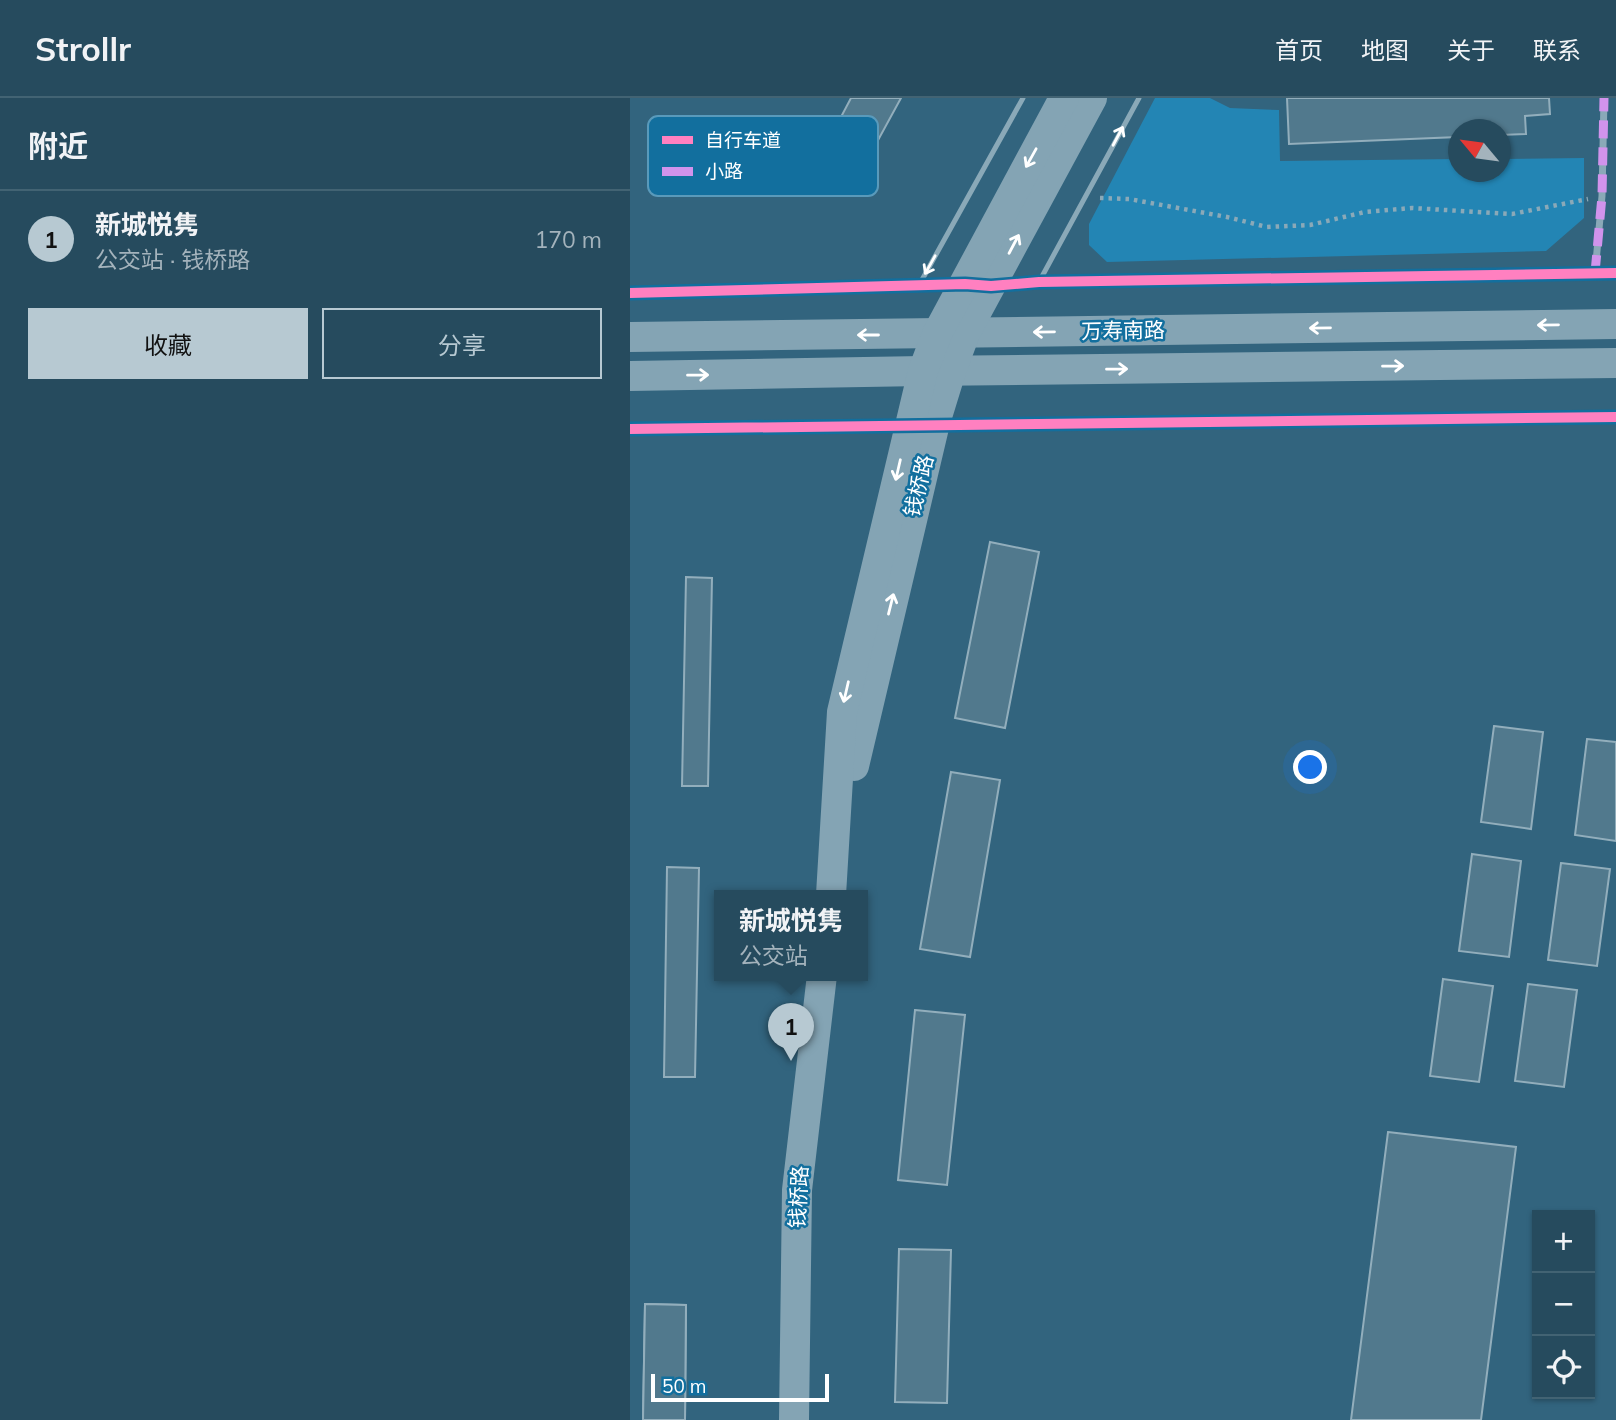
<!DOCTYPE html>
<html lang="zh">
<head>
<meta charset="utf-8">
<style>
  body { margin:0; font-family:Mulish,"Noto Sans SC",sans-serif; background:#2e5264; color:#f1f3f6 }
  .controls { position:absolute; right:21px; bottom:21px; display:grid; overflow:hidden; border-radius:0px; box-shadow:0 2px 5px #0004 }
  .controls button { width:63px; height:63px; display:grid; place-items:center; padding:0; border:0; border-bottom:2px solid #426373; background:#264b5e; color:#f1f3f6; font:35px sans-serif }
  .compass { position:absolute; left:818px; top:21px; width:63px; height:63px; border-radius:50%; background:#264b5e; box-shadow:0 2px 5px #0004; rotate:299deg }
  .scale { position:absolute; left:21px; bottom:18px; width:178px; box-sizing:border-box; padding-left:7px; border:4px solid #fff; border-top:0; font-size:19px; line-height:24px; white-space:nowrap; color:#fff; -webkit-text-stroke:5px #126f9e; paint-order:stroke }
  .you { position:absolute; left:681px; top:670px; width:24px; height:24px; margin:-18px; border:5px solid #fff; border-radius:50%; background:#1a73e8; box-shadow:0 0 0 10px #1a73e833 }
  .badge { display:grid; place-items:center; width:46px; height:46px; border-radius:50%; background:#b7c9d2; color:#111; font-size:23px; font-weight:700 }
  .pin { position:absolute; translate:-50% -58px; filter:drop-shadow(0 2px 4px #0008) }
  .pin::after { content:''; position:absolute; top:37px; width:24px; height:21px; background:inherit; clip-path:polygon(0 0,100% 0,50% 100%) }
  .popup { position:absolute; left:84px; top:792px; width:154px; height:91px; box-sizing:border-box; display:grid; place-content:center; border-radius:0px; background:#264b5e; filter:drop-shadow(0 2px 5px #0005); font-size:23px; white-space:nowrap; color:#a4b3bc }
  .popup b { font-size:26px; color:#f1f3f6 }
  .popup::after { content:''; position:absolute; left:50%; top:100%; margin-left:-14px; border:14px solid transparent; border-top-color:#264b5e }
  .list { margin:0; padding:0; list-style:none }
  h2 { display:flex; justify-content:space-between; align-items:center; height:91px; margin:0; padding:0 28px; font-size:30px }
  h2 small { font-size:23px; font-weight:400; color:#a4b3bc }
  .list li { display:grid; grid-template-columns:46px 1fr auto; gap:21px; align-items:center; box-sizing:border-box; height:98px; padding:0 28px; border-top:2px solid #426373 }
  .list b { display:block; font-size:26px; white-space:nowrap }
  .list p { margin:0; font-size:23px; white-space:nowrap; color:#a4b3bc }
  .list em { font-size:23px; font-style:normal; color:#a4b3bc }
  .actions { display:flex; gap:14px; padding:21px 28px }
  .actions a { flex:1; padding:16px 0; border:2px solid #b7c9d2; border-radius:0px; text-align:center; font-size:24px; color:#b7c9d2 }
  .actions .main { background:#b7c9d2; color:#111 }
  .icon { flex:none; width:38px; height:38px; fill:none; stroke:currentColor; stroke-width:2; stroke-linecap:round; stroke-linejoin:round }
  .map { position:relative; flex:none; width:986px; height:1322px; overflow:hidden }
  header { display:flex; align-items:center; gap:42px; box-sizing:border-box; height:98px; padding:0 35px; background:#264b5e; border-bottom:2px solid #426373 }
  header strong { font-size:33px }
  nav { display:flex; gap:38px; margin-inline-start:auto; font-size:24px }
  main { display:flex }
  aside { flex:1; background:#264b5e }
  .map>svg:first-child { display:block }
  .green { fill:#2385b4 }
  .building { fill:#51798d; stroke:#92aebc; stroke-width:2 }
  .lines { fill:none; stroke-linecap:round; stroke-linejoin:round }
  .path { stroke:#8aa9b8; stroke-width:4.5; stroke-dasharray:3.5 5; stroke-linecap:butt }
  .lane { stroke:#8aa9b8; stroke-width:5 }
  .street { stroke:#8aa9b8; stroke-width:7 }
  .secondary { stroke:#84a4b4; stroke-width:30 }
  .quiet { stroke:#d193ec; stroke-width:9; stroke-dasharray:18 9; stroke-linecap:butt }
  .cycleway-casing { stroke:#126f9e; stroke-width:15 }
  .cycleway { stroke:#ff80c0; stroke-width:10 }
  .oneway { stroke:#fff }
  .labels { text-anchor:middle; stroke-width:5; stroke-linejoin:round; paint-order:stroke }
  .street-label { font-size:21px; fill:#fff; stroke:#126f9e }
  .key { fill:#126f9e; stroke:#599abb; stroke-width:2 }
  .key-label { font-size:19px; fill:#fff }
</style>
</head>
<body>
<header>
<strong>Strollr</strong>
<nav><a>首页</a><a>地图</a><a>关于</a><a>联系</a></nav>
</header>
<main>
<aside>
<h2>附近<small></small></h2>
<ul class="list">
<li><span class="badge">1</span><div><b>新城悦隽</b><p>公交站 · 钱桥路</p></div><em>170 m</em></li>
</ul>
<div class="actions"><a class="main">收藏</a><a>分享</a></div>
</aside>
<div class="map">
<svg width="986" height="1322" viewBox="0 0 986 1322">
  <rect width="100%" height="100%" fill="#32647e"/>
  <polygon class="green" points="525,0 580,0 600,10 649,12 650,63 828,61 828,74 870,74 871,61 954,60 954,120 916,153 477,164 459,147 459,126"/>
  <g class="building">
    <polygon points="221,0 271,0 240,57 202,36"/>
    <polygon points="657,0 919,0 920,16 895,18 896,36 870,37 870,32 828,32 828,39 659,46"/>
    <polygon points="360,444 409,454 375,630 325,620"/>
    <polygon points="56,479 82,480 78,688 52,688"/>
    <polygon points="864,628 913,634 901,731 851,724"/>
    <polygon points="957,641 986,644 986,743 945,737"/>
    <polygon points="321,674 370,682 340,859 290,851"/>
    <polygon points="842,756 891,763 879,859 829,853"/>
    <polygon points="931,765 980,771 967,868 918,862"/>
    <polygon points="37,769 69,770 65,979 34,979"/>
    <polygon points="813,881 863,888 849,984 800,978"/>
    <polygon points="898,886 947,892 934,989 885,983"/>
    <polygon points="285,912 335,917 317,1087 268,1082"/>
    <polygon points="758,1034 886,1049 851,1322 721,1322"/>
    <polygon points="269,1151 321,1152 317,1305 265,1304"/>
    <polygon points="15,1206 56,1207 55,1322 13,1322"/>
    <polygon points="15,1206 56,1207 55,1322 13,1322"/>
  </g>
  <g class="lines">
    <polyline class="path" points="470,100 499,101 597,119 637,129 680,127 735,114 782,110 882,116 958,101"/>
    <g class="lane">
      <polyline points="409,184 509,0"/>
      <polyline points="288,189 393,0"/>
    </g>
    <g class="street">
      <polyline points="965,175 972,98 974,0"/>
      <polyline points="371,187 409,184 986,175"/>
      <polyline points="0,195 324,187"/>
      <polyline points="312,325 521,325 986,319"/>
      <polyline points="0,331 272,326"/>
    </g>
    <g class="secondary">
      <polyline points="0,239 986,226"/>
      <polyline points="0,278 293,273 986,265"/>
      <polyline points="224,668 305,325 321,273 335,235 462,0"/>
      <polyline points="201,797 212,614 293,273 307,236 434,0"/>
      <polyline points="164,1322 167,1092 192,877"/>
    </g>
    <polyline class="quiet" points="965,175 972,98 974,0"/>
    <g class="cycleway-casing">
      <g id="cycleway">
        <polyline points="0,195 335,186 361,188 409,184 986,175"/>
        <polyline points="0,331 986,319"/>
      </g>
    </g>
    <use href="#cycleway" class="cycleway"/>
  </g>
  <defs><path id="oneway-shaft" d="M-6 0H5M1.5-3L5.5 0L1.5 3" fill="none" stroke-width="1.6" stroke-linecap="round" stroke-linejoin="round" transform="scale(1.75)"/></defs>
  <g class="oneway">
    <use href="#oneway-shaft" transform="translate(488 38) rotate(-62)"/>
    <use href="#oneway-shaft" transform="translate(401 60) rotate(119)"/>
    <use href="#oneway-shaft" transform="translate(384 146) rotate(-62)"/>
    <use href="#oneway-shaft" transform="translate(300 167) rotate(119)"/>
    <use href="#oneway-shaft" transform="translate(918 227) rotate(179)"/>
    <use href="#oneway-shaft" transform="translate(690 230) rotate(179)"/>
    <use href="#oneway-shaft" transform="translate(414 234) rotate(179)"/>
    <use href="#oneway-shaft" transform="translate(238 237) rotate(180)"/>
    <use href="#oneway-shaft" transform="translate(763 268) rotate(-1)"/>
    <use href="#oneway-shaft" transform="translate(487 271) rotate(-1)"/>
    <use href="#oneway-shaft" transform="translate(68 277) rotate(-1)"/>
    <use href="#oneway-shaft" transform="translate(268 372) rotate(103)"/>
    <use href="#oneway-shaft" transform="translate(261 506) rotate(-76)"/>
    <use href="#oneway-shaft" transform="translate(216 594) rotate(103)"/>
  </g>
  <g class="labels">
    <g class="street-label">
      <text transform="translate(493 233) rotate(-1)" y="7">万寿南路</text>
      <text transform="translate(289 388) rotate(-76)" y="7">钱桥路</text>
      <text transform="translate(169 1099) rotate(-87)" y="7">钱桥路</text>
    </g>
  </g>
  <rect x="18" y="18" width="230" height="80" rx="10" class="key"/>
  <rect x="32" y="38" width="31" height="8" fill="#ff80c0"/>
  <rect x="32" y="69" width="31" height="9" fill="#d193ec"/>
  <g class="key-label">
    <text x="75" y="49">自行车道</text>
    <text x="75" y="80">小路</text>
  </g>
</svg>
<div class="controls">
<button>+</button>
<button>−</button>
<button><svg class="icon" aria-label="locate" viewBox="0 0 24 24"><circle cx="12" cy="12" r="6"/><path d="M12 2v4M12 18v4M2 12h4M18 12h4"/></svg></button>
</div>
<svg class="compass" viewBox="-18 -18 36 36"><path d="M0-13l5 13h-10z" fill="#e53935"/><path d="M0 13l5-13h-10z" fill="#a4b3bc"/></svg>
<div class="scale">50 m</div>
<div class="you"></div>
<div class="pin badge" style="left:161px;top:963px">1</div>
<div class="popup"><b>新城悦隽</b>公交站</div>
</div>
</main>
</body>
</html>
